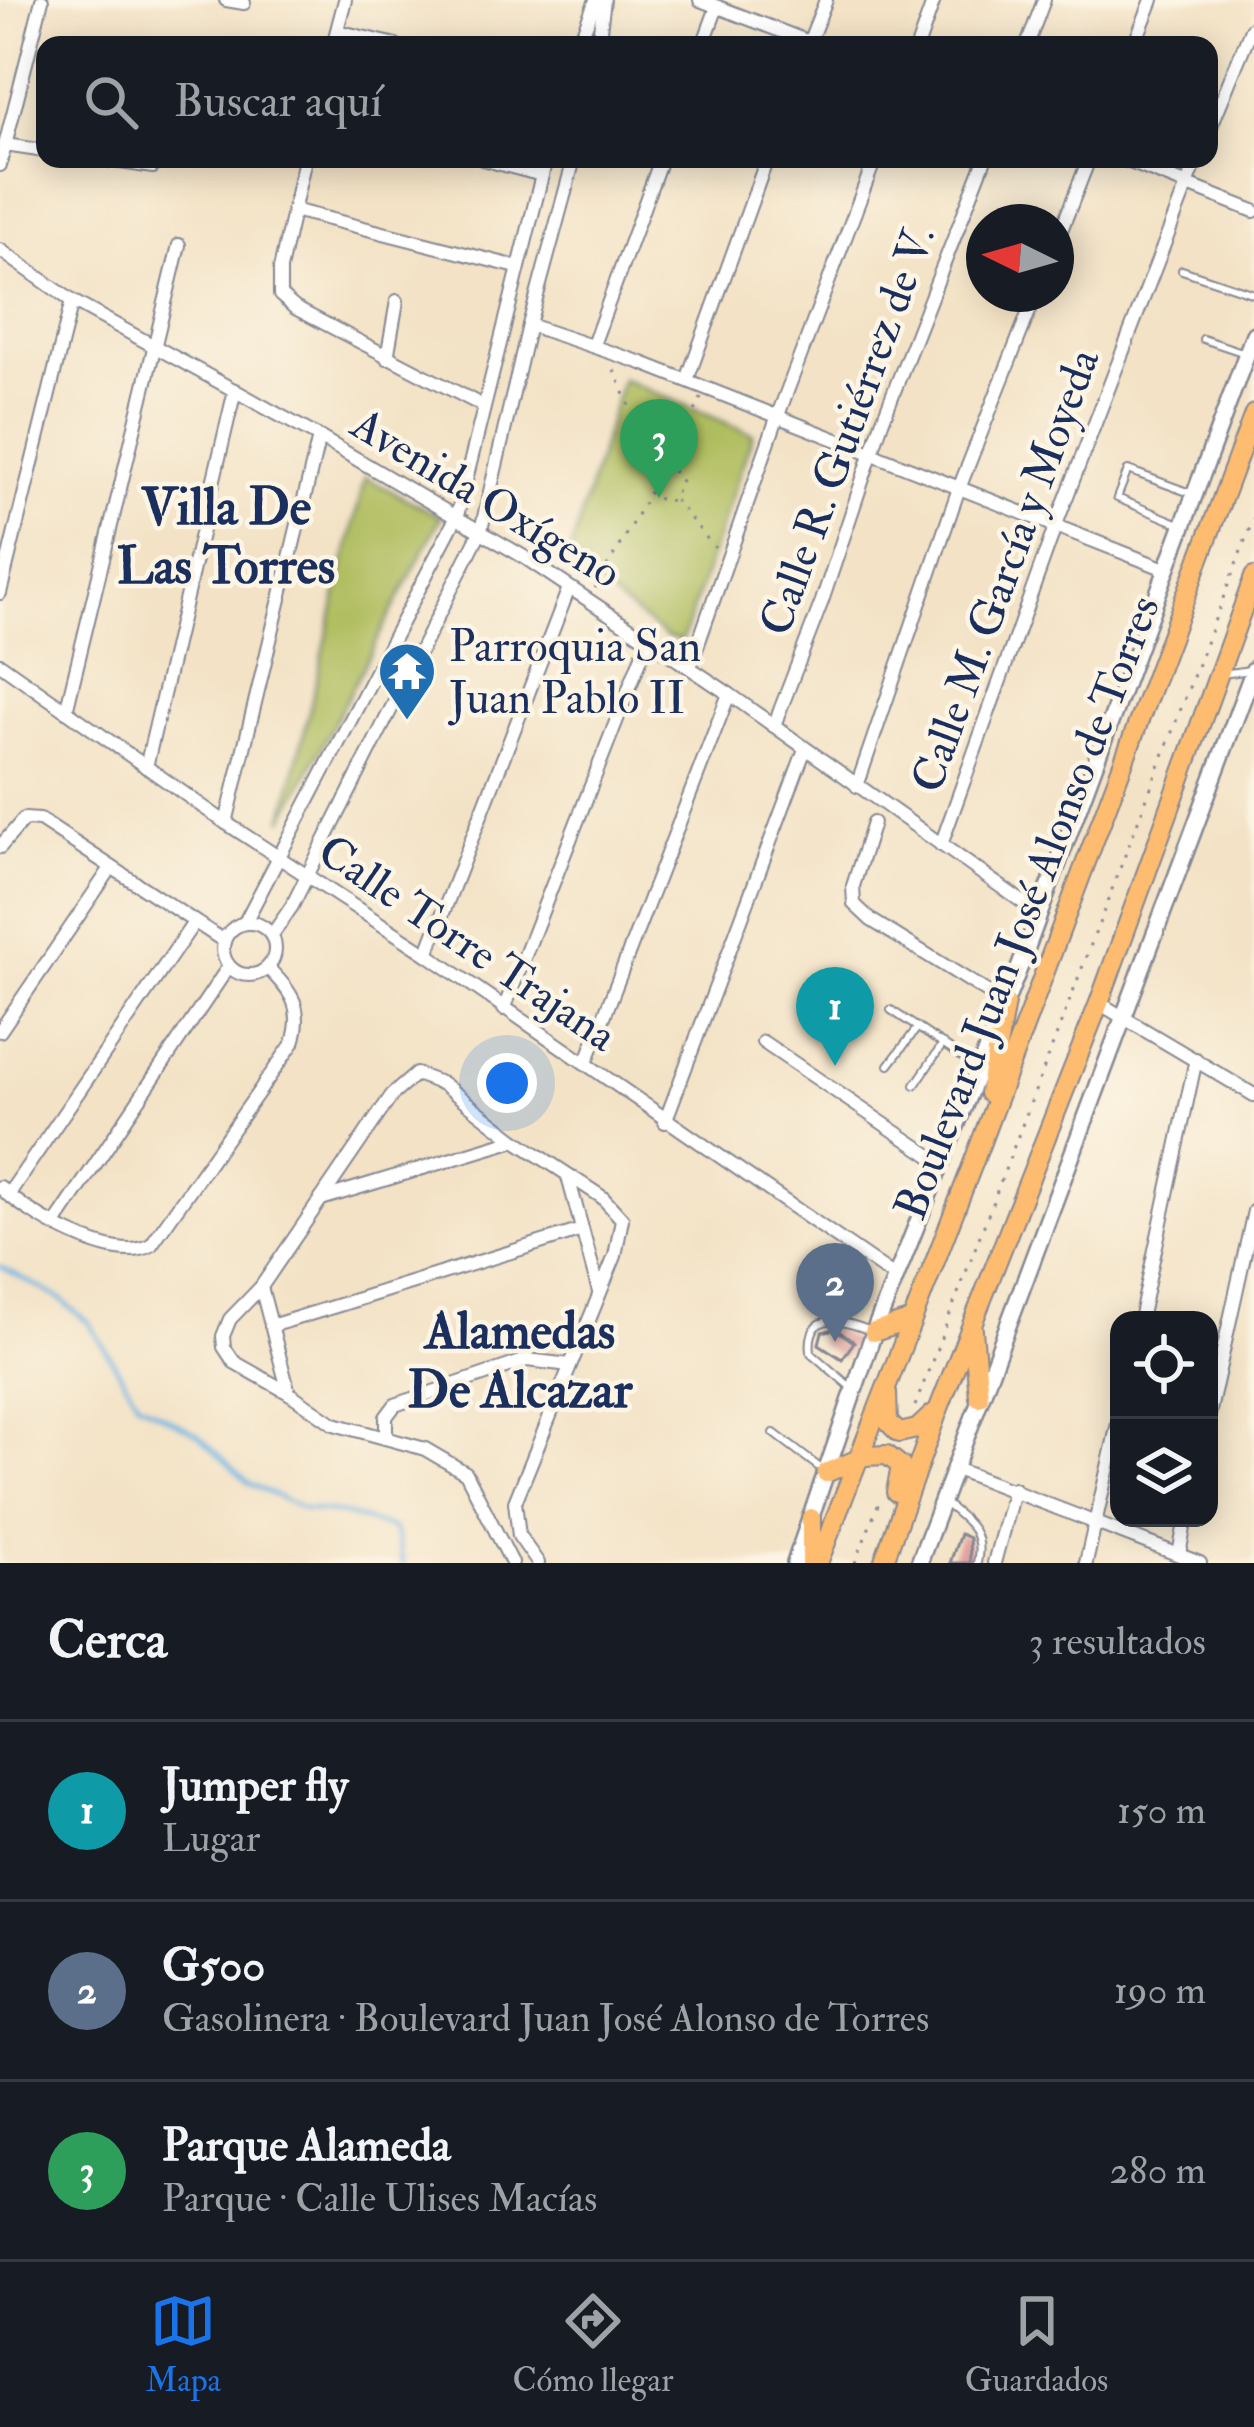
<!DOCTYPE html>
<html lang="es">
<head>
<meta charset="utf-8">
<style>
  body { margin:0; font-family:"IM FELL Double Pica",serif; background:#242831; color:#f1f3f6 }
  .controls { position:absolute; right:36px; bottom:36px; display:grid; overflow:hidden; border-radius:24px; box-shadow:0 6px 30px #0003 }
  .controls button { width:108px; height:108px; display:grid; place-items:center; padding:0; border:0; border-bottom:3px solid #363941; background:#171b24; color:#f1f3f6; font:60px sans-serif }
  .compass { position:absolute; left:966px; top:204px; width:108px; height:108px; border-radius:50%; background:#171b24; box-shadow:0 6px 30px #0003; rotate:275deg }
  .you { position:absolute; left:507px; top:1083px; width:42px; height:42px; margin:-30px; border:9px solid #fff; border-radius:50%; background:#1a73e8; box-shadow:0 0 0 18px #1a73e833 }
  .badge { display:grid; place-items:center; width:78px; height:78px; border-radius:50%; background:#1a73e8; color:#fff; font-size:39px; font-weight:700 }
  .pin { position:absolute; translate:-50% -99px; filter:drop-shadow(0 3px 6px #0008) }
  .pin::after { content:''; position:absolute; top:63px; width:42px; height:36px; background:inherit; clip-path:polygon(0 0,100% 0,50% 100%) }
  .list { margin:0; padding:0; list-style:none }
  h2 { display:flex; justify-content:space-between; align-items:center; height:156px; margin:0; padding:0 48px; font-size:51px }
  h2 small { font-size:39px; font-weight:400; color:#9ea1a6 }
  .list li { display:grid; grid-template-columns:78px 1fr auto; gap:36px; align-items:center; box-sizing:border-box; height:180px; padding:0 48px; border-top:3px solid #363941 }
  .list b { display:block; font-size:45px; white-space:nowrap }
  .list p { margin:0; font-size:39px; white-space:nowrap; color:#9ea1a6 }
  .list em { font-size:39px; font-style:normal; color:#9ea1a6 }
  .icon { flex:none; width:66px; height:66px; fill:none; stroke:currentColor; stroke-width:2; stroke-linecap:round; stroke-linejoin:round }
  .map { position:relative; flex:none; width:1254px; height:1563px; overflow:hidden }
  .search { position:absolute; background:#171b24; box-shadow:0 6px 30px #0003; left:36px; right:36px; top:36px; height:132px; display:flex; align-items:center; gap:30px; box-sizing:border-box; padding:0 42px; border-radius:24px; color:#9ea1a6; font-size:45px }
  .sheet { height:696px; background:#171b24 }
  nav { display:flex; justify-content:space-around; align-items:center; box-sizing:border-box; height:168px; border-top:3px solid #363941; background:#171b24; font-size:33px; color:#9ea1a6 }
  nav a { display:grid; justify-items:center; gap:6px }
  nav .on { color:#1a73e8 }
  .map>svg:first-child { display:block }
  .green { fill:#b0bd5f; stroke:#66765e; stroke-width:3 }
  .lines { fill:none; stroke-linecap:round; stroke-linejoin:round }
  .stream { stroke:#69b1e1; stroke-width:4.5 }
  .building { fill:#e09c9b }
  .service-casing { stroke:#878892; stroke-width:10 }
  .minor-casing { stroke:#878892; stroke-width:16 }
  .tertiary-casing { stroke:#878892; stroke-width:20 }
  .primary-casing { stroke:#878892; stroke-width:22 }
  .path { stroke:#878892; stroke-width:3; stroke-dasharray:3 9; stroke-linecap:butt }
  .service { stroke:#fff; stroke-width:6 }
  .minor { stroke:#fff; stroke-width:12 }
  .tertiary { stroke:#fff; stroke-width:15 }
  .primary { stroke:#fdbc70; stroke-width:18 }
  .labels { text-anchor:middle; stroke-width:9; stroke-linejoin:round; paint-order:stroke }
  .street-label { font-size:45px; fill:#1b2f5e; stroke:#fcf5e5 }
  .poi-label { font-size:45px; fill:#1b2f5e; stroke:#fcf5e5; text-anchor:start }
  .quarter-label { font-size:51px; font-weight:bold; fill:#1b2f5e; stroke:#fcf5e5 }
</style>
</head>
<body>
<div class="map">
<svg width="1254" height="1563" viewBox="0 0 1254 1563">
  <rect width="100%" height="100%" fill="#fcf5e5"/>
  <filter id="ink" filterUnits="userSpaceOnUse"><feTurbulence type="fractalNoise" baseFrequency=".00833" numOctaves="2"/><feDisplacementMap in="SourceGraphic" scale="24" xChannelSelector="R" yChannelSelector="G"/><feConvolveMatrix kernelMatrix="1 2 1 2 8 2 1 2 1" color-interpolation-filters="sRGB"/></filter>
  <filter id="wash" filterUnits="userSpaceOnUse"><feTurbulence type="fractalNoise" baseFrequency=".004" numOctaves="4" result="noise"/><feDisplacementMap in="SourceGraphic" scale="48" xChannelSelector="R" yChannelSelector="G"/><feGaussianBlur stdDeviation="2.7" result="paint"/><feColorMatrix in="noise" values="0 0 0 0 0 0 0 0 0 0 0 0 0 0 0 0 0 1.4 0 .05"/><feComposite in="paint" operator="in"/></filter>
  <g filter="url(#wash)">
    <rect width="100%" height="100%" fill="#f3e2c5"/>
    <g class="green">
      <polygon points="622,379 753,434 682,641 666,637 567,563"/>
      <polygon points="365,477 441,517 283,821"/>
    </g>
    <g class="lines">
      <polyline class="stream" points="0,1266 60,1299 90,1324 138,1402 197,1434 249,1483 303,1509 344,1514 394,1529 403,1563"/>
    </g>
    <g id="blocks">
      <g class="building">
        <polygon points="835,1329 854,1342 842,1359 819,1344 822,1332"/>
        <polygon points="960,1534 969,1538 970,1563 950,1563"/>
      </g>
    </g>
  </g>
  <g filter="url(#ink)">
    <use href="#blocks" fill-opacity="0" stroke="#878892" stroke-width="3"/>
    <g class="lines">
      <g class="service-casing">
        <g id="service">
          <polyline points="1182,270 1254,294"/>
          <polyline points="1203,339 1245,353"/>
          <polyline points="1182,525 1117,498 1128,470 1190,493"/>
          <polyline points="1222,674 1250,670"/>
          <polyline points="891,1010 977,1067"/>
          <polyline points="889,1065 918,1027"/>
          <polyline points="915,1085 943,1044"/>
          <path d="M854,1390L811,1353C806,1307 845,1321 871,1331"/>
          <polyline points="774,1433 824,1471"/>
          <path d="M946,1504C968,1522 984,1532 977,1563"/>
        </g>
      </g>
      <g class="minor-casing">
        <g id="minor">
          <polyline points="226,0 244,3"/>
          <polyline points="700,0 817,45"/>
          <polyline points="337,31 396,45"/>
          <polyline points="333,45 345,0"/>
          <polyline points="578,45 596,0"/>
          <polyline points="598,45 604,0"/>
          <polyline points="703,45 717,7"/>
          <polyline points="808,45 826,0"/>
          <polyline points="918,45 934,0"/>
          <polyline points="1027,45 1044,0"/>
          <polyline points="1134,45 1152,0"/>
          <polyline points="1209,131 1251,29"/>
          <polyline points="5,145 45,151"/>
          <polyline points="101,159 153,167"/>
          <polyline points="305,159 280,269 280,295 295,308 483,406"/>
          <polyline points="482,159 542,175"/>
          <polyline points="1122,159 1254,211"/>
          <polyline points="0,165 42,0"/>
          <polyline points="293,210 517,267"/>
          <polyline points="1056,243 1089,159"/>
          <polyline points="0,250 72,301 319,437 524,557 729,694 1038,913"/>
          <polyline points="529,325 642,363 1165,569"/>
          <polyline points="593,345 661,159"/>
          <polyline points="387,358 397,301"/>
          <polyline points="687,380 767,159"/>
          <polyline points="0,593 72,301"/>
          <polyline points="0,664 226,823 427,954 896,1278"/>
          <polyline points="690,667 778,415 875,159"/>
          <polyline points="66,711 179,245"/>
          <polyline points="774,726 822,601 882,422 985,159"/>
          <polyline points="146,767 235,390"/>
          <polyline points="857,786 958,491 1036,294"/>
          <polyline points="226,823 319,437"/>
          <polyline points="873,823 853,886 854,904 871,920 1005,1003"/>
          <polyline points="941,845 1055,527 1197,159"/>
          <polyline points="0,847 24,819 40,820 224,941"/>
          <polyline points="245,922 457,516 546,159"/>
          <circle cx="249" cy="949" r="26"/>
          <polyline points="272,935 292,906 481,530 529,325 574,159"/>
          <polyline points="427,954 569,588"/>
          <polyline points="1099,1003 1254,1095"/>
          <polyline points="504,1009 648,640"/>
          <polyline points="0,1031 111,868"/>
          <polyline points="763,1042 943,1164"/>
          <polyline points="586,1063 729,694"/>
          <polyline points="665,1122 805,749"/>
          <polyline points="568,1177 599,1292"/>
          <path d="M0,1187C27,1214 115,1266 151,1245L293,1043C304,1007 292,993 268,968"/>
          <polyline points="8,1195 193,924"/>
          <polyline points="321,1199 515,1140"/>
          <polyline points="55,1224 229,966"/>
          <polyline points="261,1287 289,1393"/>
          <polyline points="1140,1320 1196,1059"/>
          <polyline points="271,1326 582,1230"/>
          <polyline points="1209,1415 1254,1211"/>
          <polyline points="386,1437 386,1417 395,1405 527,1360 570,1365"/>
          <polyline points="953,1468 1200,1563"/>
          <polyline points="1179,1554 1186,1518"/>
          <polyline points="512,1563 466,1473 425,1449 334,1424 289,1393 234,1362 224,1347 223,1336 230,1319 261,1287 392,1095 416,1074 443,1084 515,1140 602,1197 622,1219 615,1256 515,1502 519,1536 538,1563"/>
          <polyline points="994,1563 1014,1489"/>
          <polyline points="1086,1563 1119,1419"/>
        </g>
      </g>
      <g class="tertiary-casing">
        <g id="tertiary">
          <polyline points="795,1563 874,1332 1020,966 1254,334"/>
          <polyline points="919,1563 1254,669"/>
        </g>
      </g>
      <g class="primary-casing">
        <g id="primary">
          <polyline points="989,1093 1005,1003"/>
          <polyline points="973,1330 979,1397"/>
          <polyline points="874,1332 909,1321"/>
          <polyline points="887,1393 888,1422 899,1433 917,1429 933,1414"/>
          <polyline points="826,1473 865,1456 887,1455 901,1466 896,1492"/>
          <polyline points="811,1518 811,1563"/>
          <polyline points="818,1563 972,1166 1254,414"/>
          <polyline points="883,1563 939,1408 1099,1003 1254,577"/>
        </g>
      </g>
      <g class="path">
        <polyline points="614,370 656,465"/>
        <polyline points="671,466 701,398"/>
        <polyline points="675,500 715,548"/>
        <polyline points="595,588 649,494 647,476 662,466 678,474 681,482 673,499 665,502 649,494"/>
        <polyline points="915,1406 1254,517"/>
        <polyline points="855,1563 880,1500"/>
      </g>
      <use href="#service" class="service"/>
      <use href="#minor" class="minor"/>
      <use href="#tertiary" class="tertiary"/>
      <use href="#primary" class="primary"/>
    </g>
  </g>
  <defs>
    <g id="temple-pin" transform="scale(3)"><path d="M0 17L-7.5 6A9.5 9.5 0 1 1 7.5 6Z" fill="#1f6fb2" stroke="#fcf5e5"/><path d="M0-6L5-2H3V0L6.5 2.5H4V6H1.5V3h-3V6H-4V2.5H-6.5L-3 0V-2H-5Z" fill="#fff"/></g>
  </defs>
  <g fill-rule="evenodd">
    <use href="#temple-pin" x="407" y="671"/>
  </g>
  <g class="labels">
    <g class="street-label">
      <text transform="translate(846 430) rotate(-70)" y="16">Calle R. Gutiérrez de V.</text>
      <text transform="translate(487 497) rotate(31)" y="16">Avenida Oxígeno</text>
      <text transform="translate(1004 570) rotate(-70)" y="16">Calle M. García y Moyeda</text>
      <text transform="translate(1026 907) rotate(-69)" y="16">Boulevard Juan José Alonso de Torres</text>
      <text transform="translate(468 942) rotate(34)" y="16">Calle Torre Trajana</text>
    </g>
    <g class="poi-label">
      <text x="449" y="661">Parroquia San<tspan x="449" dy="52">Juan Pablo II</tspan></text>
    </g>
    <g class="quarter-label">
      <text x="226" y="524">Villa De<tspan x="226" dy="59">Las Torres</tspan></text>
      <text x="520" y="1348">Alamedas<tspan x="520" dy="59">De Alcazar</tspan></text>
    </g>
  </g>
</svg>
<div class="controls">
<button><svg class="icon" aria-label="locate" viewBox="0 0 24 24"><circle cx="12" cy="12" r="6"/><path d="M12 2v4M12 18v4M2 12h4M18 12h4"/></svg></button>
<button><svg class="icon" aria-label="layers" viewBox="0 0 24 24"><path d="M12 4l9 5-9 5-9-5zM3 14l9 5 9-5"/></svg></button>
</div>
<svg class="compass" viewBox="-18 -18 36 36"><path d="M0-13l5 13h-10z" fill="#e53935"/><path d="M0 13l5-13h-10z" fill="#9ea1a6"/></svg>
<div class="you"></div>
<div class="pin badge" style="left:835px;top:1066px;background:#0f9aa8">1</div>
<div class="pin badge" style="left:835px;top:1342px;background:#5c6f8a">2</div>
<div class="pin badge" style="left:659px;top:498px;background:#2e9e5b">3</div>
<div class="search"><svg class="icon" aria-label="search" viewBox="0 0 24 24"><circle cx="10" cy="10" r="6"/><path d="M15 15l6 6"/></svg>Buscar aquí</div>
</div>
<section class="sheet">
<h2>Cerca<small>3 resultados</small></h2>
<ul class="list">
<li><span class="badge" style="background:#0f9aa8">1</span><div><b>Jumper fly</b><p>Lugar</p></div><em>150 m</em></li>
<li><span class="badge" style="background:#5c6f8a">2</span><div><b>G500</b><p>Gasolinera · Boulevard Juan José Alonso de Torres</p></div><em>190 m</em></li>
<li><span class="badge" style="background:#2e9e5b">3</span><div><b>Parque Alameda</b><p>Parque · Calle Ulises Macías</p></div><em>280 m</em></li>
</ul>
</section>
<nav>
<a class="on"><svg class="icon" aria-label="map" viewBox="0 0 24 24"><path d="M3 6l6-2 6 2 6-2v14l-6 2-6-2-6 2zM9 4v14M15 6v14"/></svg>Mapa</a>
<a><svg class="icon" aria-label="directions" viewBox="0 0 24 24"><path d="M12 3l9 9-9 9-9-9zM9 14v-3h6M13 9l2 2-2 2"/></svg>Cómo llegar</a>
<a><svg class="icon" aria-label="saved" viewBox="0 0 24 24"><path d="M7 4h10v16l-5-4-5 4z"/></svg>Guardados</a>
</nav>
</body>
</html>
